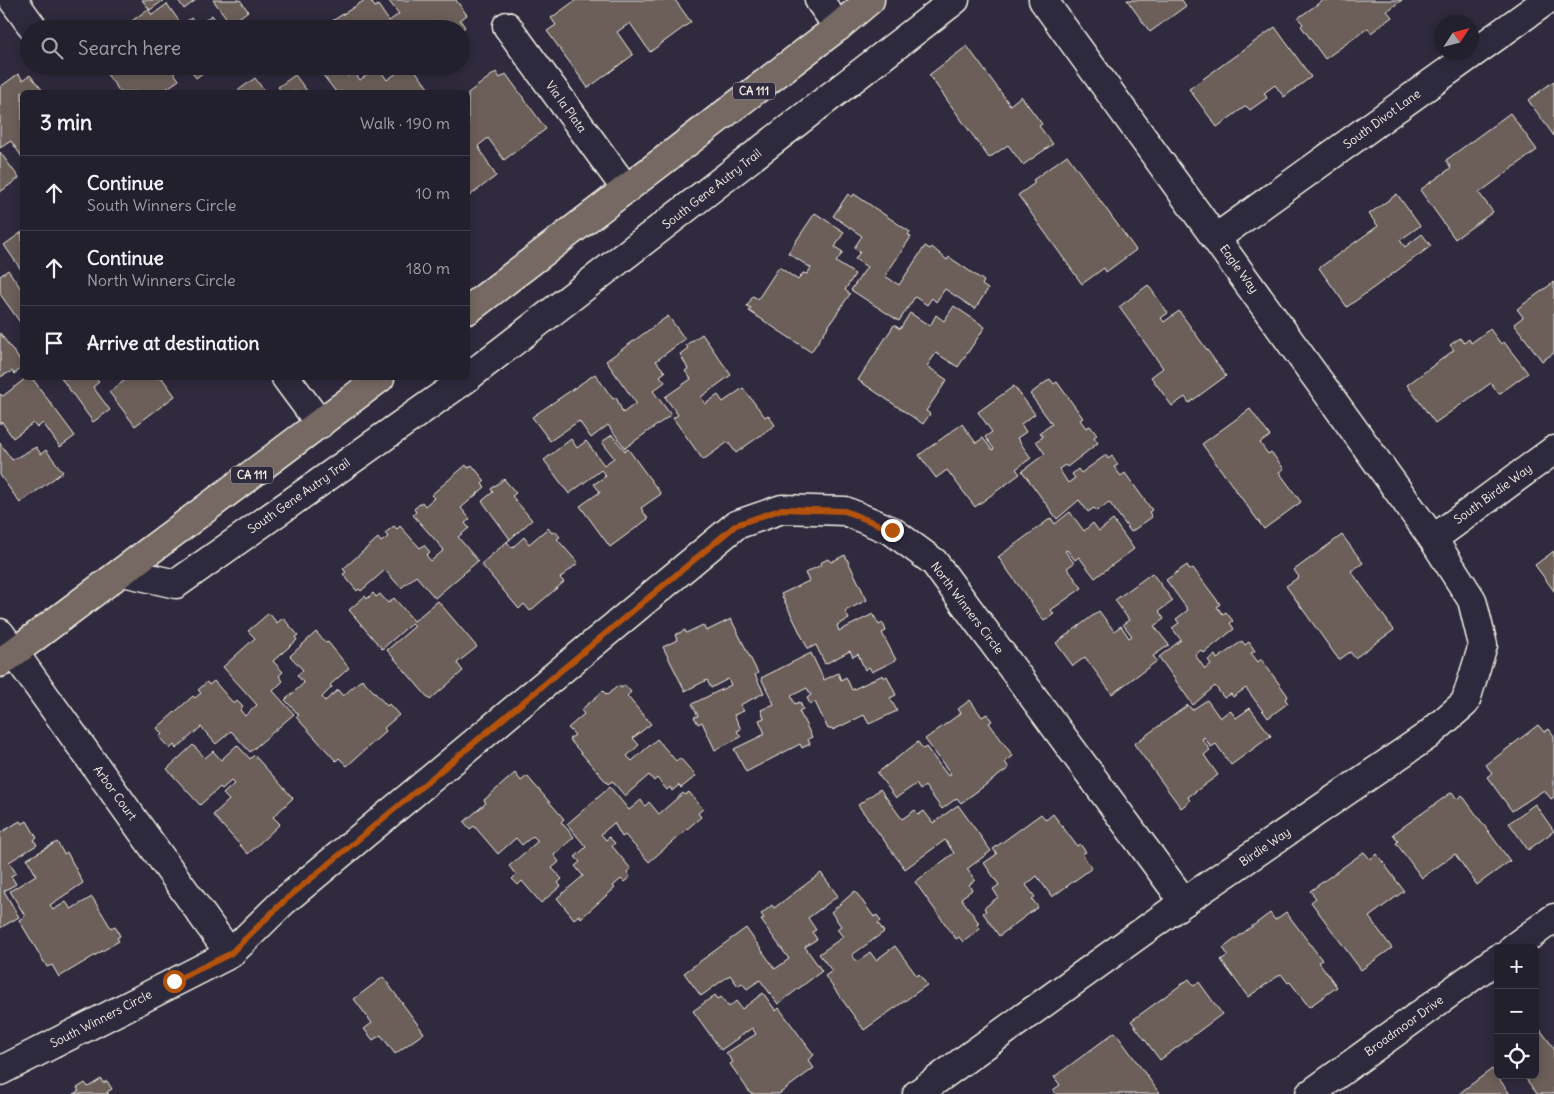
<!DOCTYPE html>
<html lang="en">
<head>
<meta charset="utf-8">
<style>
  body { margin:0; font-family:Delius,sans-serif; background:#2b2836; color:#f1f3f6 }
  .controls { position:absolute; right:15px; bottom:15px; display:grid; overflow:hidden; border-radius:8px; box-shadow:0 2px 12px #0003 }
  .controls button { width:45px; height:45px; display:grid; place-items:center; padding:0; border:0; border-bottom:1px solid #403e4a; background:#23202e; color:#f1f3f6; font:25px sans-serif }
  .compass { position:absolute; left:1434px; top:15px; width:45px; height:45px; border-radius:50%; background:#23202e; box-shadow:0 2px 12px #0003; rotate:54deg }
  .stop { position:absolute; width:15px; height:15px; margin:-11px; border:4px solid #b45309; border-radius:50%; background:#fff }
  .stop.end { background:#b45309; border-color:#fff; box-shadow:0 1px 5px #0008 }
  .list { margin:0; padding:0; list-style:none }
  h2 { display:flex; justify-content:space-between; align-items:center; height:65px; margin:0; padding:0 20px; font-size:21px }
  h2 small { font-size:16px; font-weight:400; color:#a3a3aa }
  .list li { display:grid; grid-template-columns:32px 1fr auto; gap:15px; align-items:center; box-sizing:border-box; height:75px; padding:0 20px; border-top:1px solid #403e4a }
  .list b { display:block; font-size:19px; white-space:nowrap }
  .list p { margin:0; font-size:16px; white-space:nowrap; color:#a3a3aa }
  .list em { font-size:16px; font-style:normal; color:#a3a3aa }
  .icon { flex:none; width:28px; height:28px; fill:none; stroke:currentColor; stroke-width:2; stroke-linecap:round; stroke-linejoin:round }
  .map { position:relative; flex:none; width:1554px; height:1094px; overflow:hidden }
  .search { position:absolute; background:#23202e; box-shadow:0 2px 12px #0003; left:20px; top:20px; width:450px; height:55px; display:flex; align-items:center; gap:12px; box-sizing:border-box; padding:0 18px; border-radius:28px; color:#a3a3aa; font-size:19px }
  .panel { position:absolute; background:#23202e; box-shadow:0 2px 12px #0003; left:20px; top:90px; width:450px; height:290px; border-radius:8px }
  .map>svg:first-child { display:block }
  .building { fill:#6c5e5a; stroke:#f4f1e8 }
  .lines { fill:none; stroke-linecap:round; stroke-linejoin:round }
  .minor-casing { stroke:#f4f1e8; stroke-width:31 }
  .major-casing { stroke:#f4f1e8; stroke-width:31 }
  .minor { stroke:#2f2a3d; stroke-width:28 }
  .major { stroke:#766964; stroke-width:28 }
  .route { stroke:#b45309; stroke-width:6 }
  .labels { text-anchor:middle; stroke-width:5; stroke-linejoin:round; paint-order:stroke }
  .shield { fill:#2f2a3d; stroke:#b9b5b5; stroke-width:1 }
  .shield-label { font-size:11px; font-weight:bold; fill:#f4f1e8 }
  .street-label { font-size:12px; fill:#f4f1e8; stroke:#2f2a3d }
</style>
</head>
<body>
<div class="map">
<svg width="1554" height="1094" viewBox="0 0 1554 1094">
  <rect width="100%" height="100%" fill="#2f2a3d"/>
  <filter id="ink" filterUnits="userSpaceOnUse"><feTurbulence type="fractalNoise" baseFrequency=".02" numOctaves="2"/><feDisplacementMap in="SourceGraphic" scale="10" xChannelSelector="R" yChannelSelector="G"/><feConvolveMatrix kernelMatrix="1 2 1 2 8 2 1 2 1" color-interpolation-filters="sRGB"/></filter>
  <g filter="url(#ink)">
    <g class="building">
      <polygon points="142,0 164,0 150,10"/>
      <polygon points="178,0 196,0 184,9"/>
      <polygon points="213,0 240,0 248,11 231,24"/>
      <polygon points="365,0 370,0 375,7 378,5 389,21 399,14 388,0 456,0 467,15 460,20 465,27 461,30 329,29 326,25"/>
      <polygon points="576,0 675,0 691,22 650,52 630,23 617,32 633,55 588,88 547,31 556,25 551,18"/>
      <polygon points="1127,0 1182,0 1186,6 1150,32"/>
      <polygon points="1323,0 1402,0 1387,11 1392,17 1371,33 1368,28 1325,59 1301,26 1303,24 1298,18"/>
      <polygon points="167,4 182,25 191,18 197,26 212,15 221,29 121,29 148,9 152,15"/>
      <polygon points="1275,27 1311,77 1284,97 1275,85 1264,93 1267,98 1250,110 1246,106 1217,127 1189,89"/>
      <polygon points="967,46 1010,105 1021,96 1042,124 1039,126 1053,144 1023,165 1008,145 989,158 929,75"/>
      <polygon points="101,66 169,66 179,80 162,92 120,92"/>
      <polygon points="187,66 212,66 196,78"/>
      <polygon points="316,66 341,66 348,76 354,72 360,80 378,67 387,80 406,66 412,66 431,92 336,92"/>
      <polygon points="496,72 500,78 506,74 546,129 504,160 488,138 478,146 496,176 468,197 468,93"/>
      <polygon points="18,74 23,80 30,75 44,92 22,92 22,157 11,141 0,148 0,87"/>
      <polygon points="295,75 308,92 282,92 278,87"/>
      <polygon points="255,78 265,92 236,92"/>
      <polygon points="1554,81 1554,136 1528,100"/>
      <polygon points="1510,113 1537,150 1479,193 1493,212 1455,239 1420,190 1451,168 1446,160"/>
      <polygon points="0,152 19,178 0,192"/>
      <polygon points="1067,155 1136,250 1106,272 1104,268 1082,284 1018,195 1035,183 1033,180"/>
      <polygon points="848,194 852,197 854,194 910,232 908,235 911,237 885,276 899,285 925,246 930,249 932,247 947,260 949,257 984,281 982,285 988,289 975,309 945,289 936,302 932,298 927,305 915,297 899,321 851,290 867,267 855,259 860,252 854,248 862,236 833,216"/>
      <polygon points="1397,194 1420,226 1400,240 1405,247 1422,234 1431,246 1347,307 1319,268 1378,226 1369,214"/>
      <polygon points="815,213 844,232 835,247 843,252 836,262 855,274 845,290 850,294 811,352 749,311 751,308 747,306 753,296 758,299 779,267 798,280 803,273 807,274 811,268 788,253"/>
      <polygon points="22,232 22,271 4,245"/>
      <polygon points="8,270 22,290 22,325 0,294 0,276"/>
      <polygon points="1554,282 1554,353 1542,361 1514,324 1523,317 1517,309"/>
      <polygon points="1148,285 1168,313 1161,318 1164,322 1179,311 1226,376 1189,403 1185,397 1172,406 1151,377 1163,368 1119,307"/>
      <polygon points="954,306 985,327 958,367 936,353 927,366 947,380 926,411 930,414 923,424 858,380 894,325 900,329 910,313 930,326 936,315 944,321"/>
      <polygon points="668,316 685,339 656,361 665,372 660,376 665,382 653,391 671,415 625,448 608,425 591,438 579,421 550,441 532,417 595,374 613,399 616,397 623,413 636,403 606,361"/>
      <polygon points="1490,329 1501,344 1504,342 1528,373 1499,394 1491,383 1435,423 1407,385 1454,350 1450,345 1460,338 1464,343 1469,339 1471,343"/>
      <polygon points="0,333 22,363 20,365 22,368 14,374 12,371 0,377"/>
      <polygon points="702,334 731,375 701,397 705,404 718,395 723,402 743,388 765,417 768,415 775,425 736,453 728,442 703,460 673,418 678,415 665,397 691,379 685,371 688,369 680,354 688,348 686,345"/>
      <polygon points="26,378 32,378 75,436 60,447 43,423 37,428 33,423 13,438 2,422 0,424 0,394 3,396"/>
      <polygon points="61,378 95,378 99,382 93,387 110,410 93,422"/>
      <polygon points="123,378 162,378 175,396 135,426 109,392 125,380"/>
      <polygon points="1050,379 1054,384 1057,382 1083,418 1080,420 1086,428 1090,426 1097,435 1094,437 1098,443 1067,467 1065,465 1059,469 1068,483 1075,478 1072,474 1078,469 1081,473 1106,455 1108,459 1112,456 1118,465 1114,467 1121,476 1125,473 1152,510 1149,512 1152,517 1131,532 1109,502 1097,511 1094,508 1088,512 1079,500 1057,519 1022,471 1045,454 1036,441 1043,437 1040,433 1052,424 1030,394"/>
      <polygon points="1014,386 1035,414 1021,424 1026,432 1017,438 1031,458 1016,469 1020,474 975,507 947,470 936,478 919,455 962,424 976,443 983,438 992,450 994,449 985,437 992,432 978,412"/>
      <polygon points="1250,409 1270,436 1260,443 1268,454 1271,452 1284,469 1279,472 1301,502 1264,529 1202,444"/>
      <polygon points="612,435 625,451 628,449 661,494 641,508 648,519 610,547 580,506 600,492 594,484 606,476 601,470 569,494 544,460 571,439 577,448 586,441 604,465 614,458 602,442"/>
      <polygon points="0,443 12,460 36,447 41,454 46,450 63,472 20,503 0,475"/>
      <polygon points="466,465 468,468 472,465 485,481 482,484 485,487 461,508 470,519 465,523 469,528 458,537 478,561 435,598 416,576 401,588 385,570 361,591 359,589 357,591 343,574 346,572 343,569 378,538 381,542 388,537 385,533 394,526 397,529 400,526 420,548 424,545 430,552 426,555 431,561 444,550 413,515 416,512 414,509 422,502 425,506 434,498 431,495"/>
      <polygon points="504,479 516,493 512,496 532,520 507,542 512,548 524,537 529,544 548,528 552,533 555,531 560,537 557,539 578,563 560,578 564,582 530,611 524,604 519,609 481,564 510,539 482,501 493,492 491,489"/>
      <polygon points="1070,512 1084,531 1093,523 1099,531 1113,520 1134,549 1095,578 1079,557 1075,560 1067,550 1065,551 1074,563 1067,568 1082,588 1051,610 1054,614 1044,621 998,557 1051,518 1055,524"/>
      <polygon points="1342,535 1363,563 1351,571 1394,630 1355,658 1350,652 1339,660 1286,586 1299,577 1294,570"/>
      <polygon points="1554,551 1554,591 1535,565"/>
      <polygon points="845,555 867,600 845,611 849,619 837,625 839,631 873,614 879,625 883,623 886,631 882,633 896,660 872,672 869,667 865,670 858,654 853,657 850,651 825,664 816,645 808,649 781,594 809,581 805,573 821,565 820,563 828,559 831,562"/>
      <polygon points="1187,565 1190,570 1193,568 1220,604 1217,607 1223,614 1226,612 1233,621 1230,623 1234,629 1204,653 1201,650 1195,655 1205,669 1211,664 1208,660 1215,655 1217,659 1242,641 1245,645 1249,642 1255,651 1251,653 1258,662 1261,659 1288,696 1285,699 1288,703 1268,718 1246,688 1233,697 1231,694 1224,698 1215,686 1193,705 1159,657 1181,640 1172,628 1179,623 1176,619 1188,610 1166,580"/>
      <polygon points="1152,573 1173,601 1159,611 1164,619 1154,626 1169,645 1153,656 1157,661 1112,694 1085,657 1073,666 1056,643 1099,611 1114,631 1121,626 1129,638 1132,636 1123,624 1129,620 1115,600"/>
      <polygon points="373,593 376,597 380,594 388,603 394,598 414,621 438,601 477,647 457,663 463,671 430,700 387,650 415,626 412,623 382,649 349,610 365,596 367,599"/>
      <polygon points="269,613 277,623 283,618 298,635 295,637 297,640 273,661 283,672 279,676 283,681 273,691 294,714 250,752 231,731 216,744 201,727 176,749 174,745 170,749 159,737 162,734 157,728 193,696 195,698 201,693 198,690 207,682 209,685 214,681 234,704 237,701 243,707 240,710 245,716 257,705 223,667 255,638 248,631"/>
      <polygon points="731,619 758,673 755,675 764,693 740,705 744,711 734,715 741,729 737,731 741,737 715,750 702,722 698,724 694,717 698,716 692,704 731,685 728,679 711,688 707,680 685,691 663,647 677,640 675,635 685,630 686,633 703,625 706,631"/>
      <polygon points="316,632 326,643 328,642 349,668 330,685 332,687 322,697 325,701 338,690 343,696 362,679 387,706 389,704 399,715 384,728 386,731 347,766 339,758 336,761 296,717 299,715 285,700 304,683 297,675 303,670 290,656"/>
      <polygon points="811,653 824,680 838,673 841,680 846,677 852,690 883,675 884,678 887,676 896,695 890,698 897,711 869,724 864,715 833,730 832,728 828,729 815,702 810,704 807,698 811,695 807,688 791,696 795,704 800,702 803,709 799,711 812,737 808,739 810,744 802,748 800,744 746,772 734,749 765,734 759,720 764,718 761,710 774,704 761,678"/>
      <polygon points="619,685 621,688 625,685 631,692 627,696 651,724 633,738 639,745 627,756 632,761 657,739 676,761 680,758 696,776 681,788 679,785 672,791 670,787 667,790 657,778 654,781 649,775 625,796 612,781 608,784 569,739 575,735 568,728 584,714 581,710 603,691 607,695"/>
      <polygon points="970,700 982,717 987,714 992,721 989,723 1013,756 1005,762 1009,768 961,803 957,798 942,809 925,786 920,790 916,784 896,798 877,773 918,742 923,749 926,747 948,776 951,774 925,739 961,713 958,709"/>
      <polygon points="1207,700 1220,718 1230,710 1236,718 1250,708 1271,736 1231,765 1216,744 1211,747 1204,737 1202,739 1210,750 1204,755 1218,775 1188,797 1190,801 1181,808 1134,744 1188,705 1192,710"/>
      <polygon points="1538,725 1544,732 1549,729 1554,736 1554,797 1551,799 1544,790 1512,811 1487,777 1492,773 1486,765"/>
      <polygon points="193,745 205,758 213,751 221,760 237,745 250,759 254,755 293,798 273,817 280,824 248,854 213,815 229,800 223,794 234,784 231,781 222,789 220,787 200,805 167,769"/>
      <polygon points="515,773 521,781 527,776 564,819 561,822 574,837 554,855 559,862 552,868 562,879 558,883 561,886 541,903 522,881 518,885 512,879 516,875 509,866 538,841 533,836 522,845 516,838 498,854 474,826 470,829 464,822 486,803 484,800"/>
      <polygon points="610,787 629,810 641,800 645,806 649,802 659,814 683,793 685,795 689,792 703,809 698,813 701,817 649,862 625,835 622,837 614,823 601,834 606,840 609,837 615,843 612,846 631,869 627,872 630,877 624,882 621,879 613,886 615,888 581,918 579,915 574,919 557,898 583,876 575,866 580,862 575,857 586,847 567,824"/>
      <polygon points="880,789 902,819 915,810 918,815 924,811 933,823 958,805 991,851 967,869 975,880 969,885 972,890 961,898 979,923 977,924 980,929 963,942 959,937 956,939 915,882 954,853 945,840 905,869 858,805"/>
      <polygon points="1452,792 1457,799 1462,795 1510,861 1477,885 1455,854 1422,878 1396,843 1398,841 1393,834"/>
      <polygon points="1535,804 1554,831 1528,850 1509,823"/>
      <polygon points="1041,814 1046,820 1053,814 1077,846 1080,844 1086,852 1082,854 1092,868 1052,897 1037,876 1026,885 1035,897 1032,899 1038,907 999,936 983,913 986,911 984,908 998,897 993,889 999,885 984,863 997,854 993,849"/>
      <polygon points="20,821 22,824 27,821 37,838 34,840 37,845 9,862 16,873 11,876 16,884 4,891 19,917 0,928 0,833"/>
      <polygon points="57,842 64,854 67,852 83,883 50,905 53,910 66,902 71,909 92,897 111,928 115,926 120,936 117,938 119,941 59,977 52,965 47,967 19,920 25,916 10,891 36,875 27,859"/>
      <polygon points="1364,852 1370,859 1377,854 1404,891 1369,917 1392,948 1361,970 1311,902 1316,898 1310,891"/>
      <polygon points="821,873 838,896 808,918 816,930 812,932 817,939 805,947 822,971 778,1004 760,980 747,989 742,983 738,986 730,975 701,996 684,973 746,928 775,969 789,959 761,920 764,918 761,914 772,905 774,908"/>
      <polygon points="855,891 874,917 877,915 881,921 878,923 884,932 852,955 857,962 870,952 876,960 895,946 917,976 919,974 927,985 864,1030 825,976 832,971 819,954 843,937 837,929 841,926 831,912"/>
      <polygon points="1286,912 1322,960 1319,962 1337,987 1309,1007 1290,982 1288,983 1281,974 1248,997 1221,960 1228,955 1223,948 1270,913 1275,920"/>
      <polygon points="383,977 424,1033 395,1054 381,1035 373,1040 364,1029 372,1023 354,999"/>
      <polygon points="1189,979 1194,986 1199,982 1222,1014 1160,1060 1131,1021"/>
      <polygon points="763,993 776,1011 779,1008 814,1055 808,1060 814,1068 779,1094 751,1094 730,1064 733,1062 726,1053 756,1034 752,1028 721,1050 693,1011 715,995 718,999 721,997 729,1007 736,1001 742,1009"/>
      <polygon points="1538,1027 1554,1048 1554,1094 1537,1094 1523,1075 1535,1075 1535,1029"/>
      <polygon points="1115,1032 1160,1094 1056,1094 1053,1090 1060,1085 1054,1077"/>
      <polygon points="1492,1069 1510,1094 1462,1094 1461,1092"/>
      <polygon points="101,1079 103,1083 107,1081 112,1089 107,1092 109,1094 73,1094 79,1091 77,1088 85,1083 88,1087"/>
    </g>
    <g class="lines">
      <g class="minor-casing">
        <g id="minor">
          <polyline points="13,0 34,29"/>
          <polyline points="819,0 838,27"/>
          <polyline points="507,26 626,189"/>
          <polyline points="1216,238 1547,0"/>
          <polyline points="468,377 955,0"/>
          <polyline points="286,378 320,424"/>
          <polyline points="1433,539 1554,450"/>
          <polyline points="123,572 176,584 467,378"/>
          <polyline points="0,633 230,954"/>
          <polyline points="1513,948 1554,918"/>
          <polyline points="0,1071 230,954 284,901 736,525 782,509 845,511 892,531 934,562 1184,902"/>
          <polyline points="917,1094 1184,902 1427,736 1465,703 1483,645 1472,600 1433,539 1043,0"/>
          <polyline points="1310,1094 1498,958"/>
        </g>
      </g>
      <g class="major-casing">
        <g id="major">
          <polyline points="468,310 838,27 870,0"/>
          <polyline points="0,663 380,378"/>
        </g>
      </g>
      <use href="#minor" class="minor"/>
      <use href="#major" class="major"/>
    </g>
  </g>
  <g class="lines" filter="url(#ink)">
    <polyline class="route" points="174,981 230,954 284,901 736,525 782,509 845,511 892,530"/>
  </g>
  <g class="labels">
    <g class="shield">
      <rect x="733" y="82.5" width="42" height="17" rx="4"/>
      <rect x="231" y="466.5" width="42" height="17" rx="4"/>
    </g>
    <g class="shield-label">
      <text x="754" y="95">CA 111</text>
      <text x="252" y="479">CA 111</text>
    </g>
    <g class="street-label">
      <text transform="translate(566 107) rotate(54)" y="4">Via la Plata</text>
      <text transform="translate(1382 119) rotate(-36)" y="4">South Divot Lane</text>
      <text transform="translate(712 189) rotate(-38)" y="4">South Gene Autry Trail</text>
      <text transform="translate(1239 269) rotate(54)" y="4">Eagle Way</text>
      <text transform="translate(1493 494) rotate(-36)" y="4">South Birdie Way</text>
      <text transform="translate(299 496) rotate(-35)" y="4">South Gene Autry Trail</text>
      <text transform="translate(967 608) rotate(53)" y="4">North Winners Circle</text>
      <text transform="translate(115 793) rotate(54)" y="4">Arbor Court</text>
      <text transform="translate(1265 847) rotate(-34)" y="4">Birdie Way</text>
      <text transform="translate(101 1019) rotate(-27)" y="4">South Winners Circle</text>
      <text transform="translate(1404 1026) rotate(-36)" y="4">Broadmoor Drive</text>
    </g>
  </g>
</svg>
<div class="controls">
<button>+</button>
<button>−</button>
<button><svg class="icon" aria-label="locate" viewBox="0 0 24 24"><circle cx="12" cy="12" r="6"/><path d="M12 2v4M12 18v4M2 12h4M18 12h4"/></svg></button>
</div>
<svg class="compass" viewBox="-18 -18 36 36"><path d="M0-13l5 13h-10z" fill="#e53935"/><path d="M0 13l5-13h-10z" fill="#a3a3aa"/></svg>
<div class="stop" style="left:174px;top:981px"></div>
<div class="stop end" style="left:892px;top:530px"></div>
<div class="search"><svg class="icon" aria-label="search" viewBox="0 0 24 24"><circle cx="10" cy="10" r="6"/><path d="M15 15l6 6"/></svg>Search here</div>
<section class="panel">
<h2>3 min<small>Walk · 190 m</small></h2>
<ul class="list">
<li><svg class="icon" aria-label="ahead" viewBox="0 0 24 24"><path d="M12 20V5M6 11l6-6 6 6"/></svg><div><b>Continue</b><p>South Winners Circle</p></div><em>10 m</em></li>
<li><svg class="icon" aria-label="ahead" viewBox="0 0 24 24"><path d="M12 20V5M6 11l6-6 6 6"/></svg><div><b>Continue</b><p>North Winners Circle</p></div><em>180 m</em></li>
<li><svg class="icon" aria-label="arrive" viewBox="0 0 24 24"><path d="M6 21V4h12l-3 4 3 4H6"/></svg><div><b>Arrive at destination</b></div></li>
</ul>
</section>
</div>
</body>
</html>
